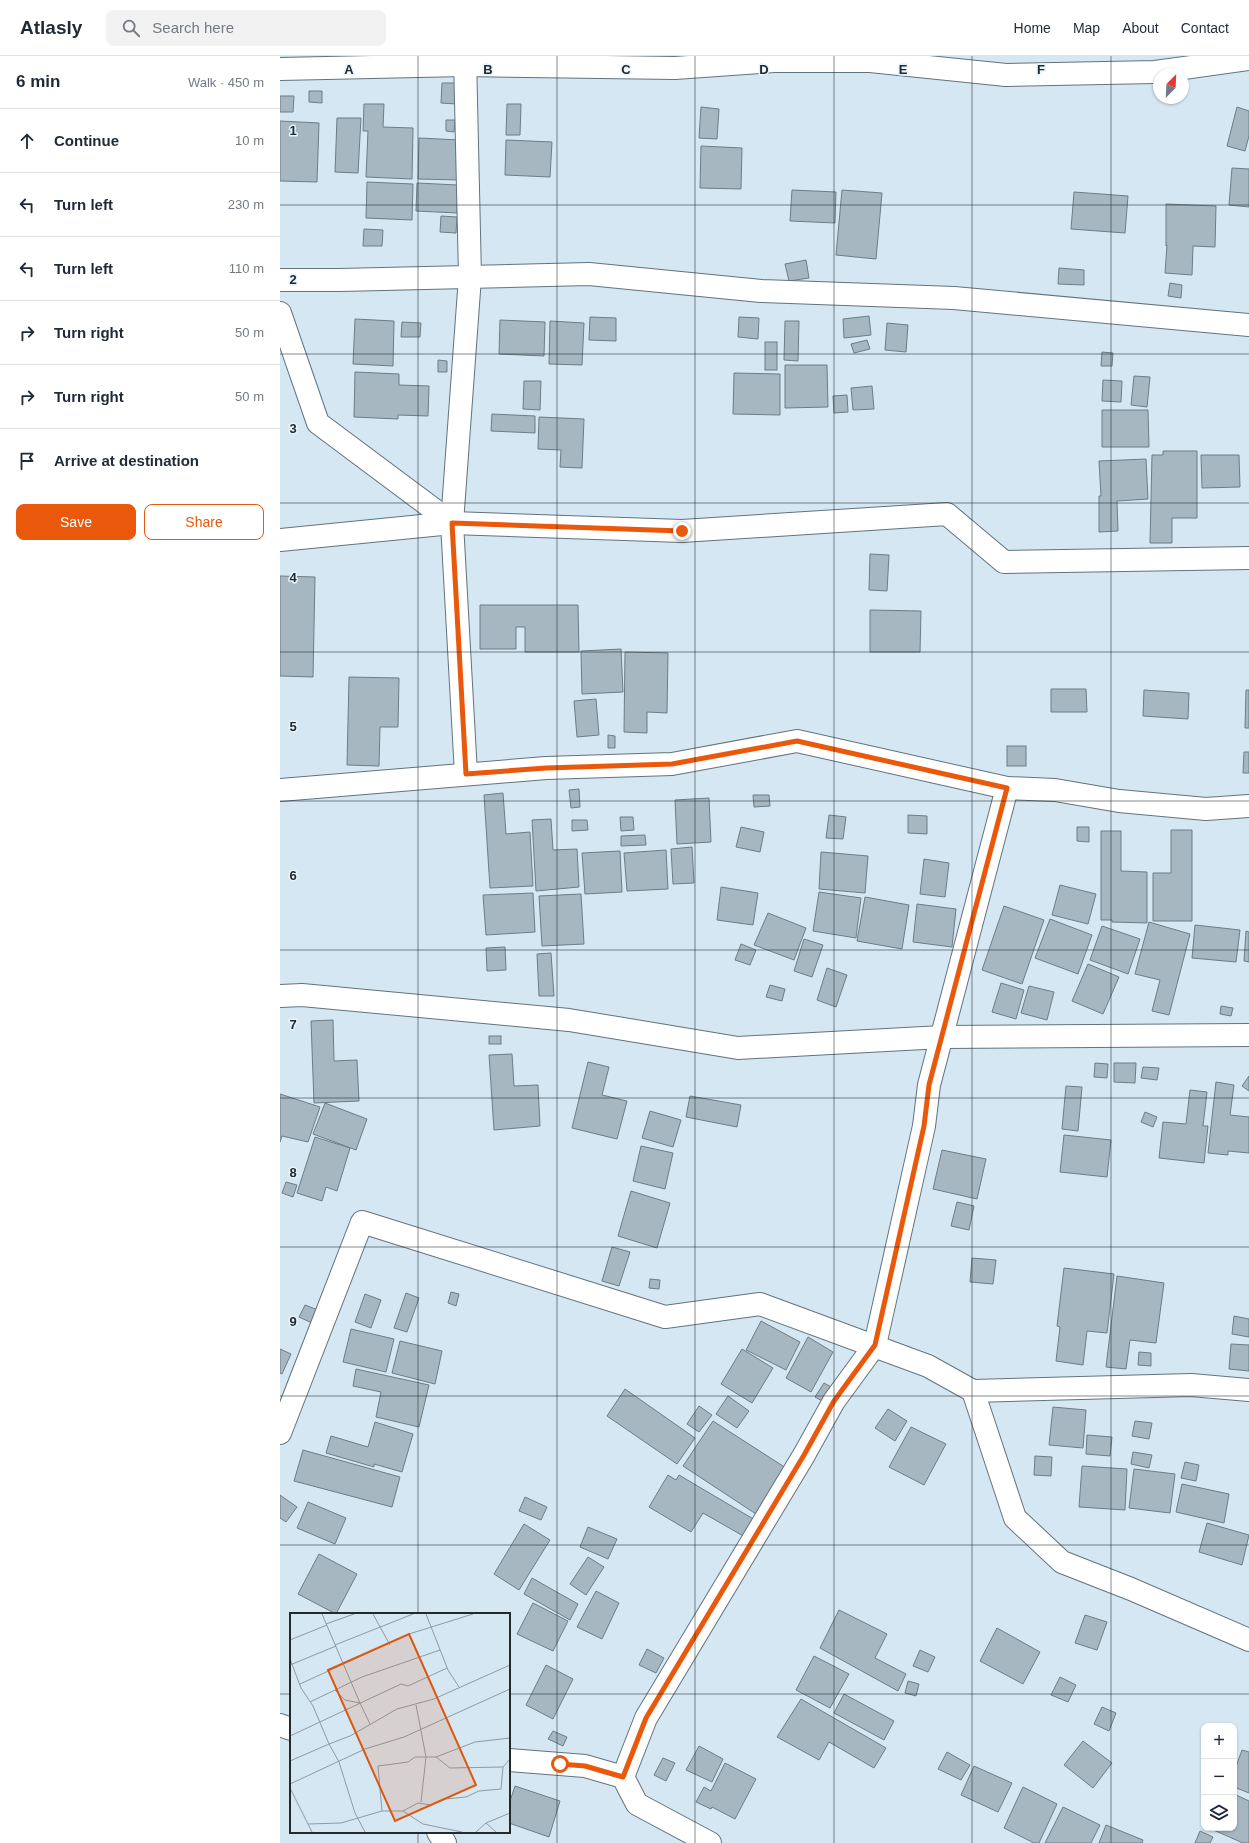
<!DOCTYPE html>
<html lang="en">
<head>
<meta charset="utf-8">
<style>
  body { margin:0; font-family:Arial,sans-serif; background:#f2f2f3; color:#1f2937 }
  .controls { position:absolute; right:12px; bottom:12px; display:grid; overflow:hidden; border-radius:8px; box-shadow:0 1px 3px #0004 }
  .controls button { width:36px; height:36px; display:grid; place-items:center; padding:0; border:0; border-bottom:1px solid #e0e1e3; background:#fff; color:#1f2937; font:20px sans-serif }
  .compass { position:absolute; left:873px; top:12px; width:36px; height:36px; border-radius:50%; background:#fff; box-shadow:0 1px 3px #0004; rotate:24deg }
  .stop { position:absolute; width:12px; height:12px; margin:-9px; border:3px solid #ea580c; border-radius:50%; background:#fff }
  .stop.end { background:#ea580c; border-color:#fff; box-shadow:0 1px 4px #0008 }
  .list { margin:0; padding:0; list-style:none }
  h2 { display:flex; justify-content:space-between; align-items:center; height:52px; margin:0; padding:0 16px; font-size:17px }
  h2 small { font-size:13px; font-weight:400; color:#747a83 }
  .list li { display:grid; grid-template-columns:26px 1fr auto; gap:12px; align-items:center; box-sizing:border-box; height:64px; padding:0 16px; border-top:1px solid #e0e1e3 }
  .list b { display:block; font-size:15px; white-space:nowrap }
  .list em { font-size:13px; font-style:normal; color:#747a83 }
  .actions { display:flex; gap:8px; padding:12px 16px }
  .actions a { flex:1; padding:9px 0; border:1px solid #ea580c; border-radius:8px; text-align:center; font-size:14px; color:#ea580c }
  .actions .main { background:#ea580c; color:#fff }
  .icon { flex:none; width:22px; height:22px; fill:none; stroke:currentColor; stroke-width:2; stroke-linecap:round; stroke-linejoin:round }
  .map { position:relative; flex:none; width:969px; height:1787px; overflow:hidden }
  header { display:flex; align-items:center; gap:24px; box-sizing:border-box; height:56px; padding:0 20px; background:#fff; border-bottom:1px solid #e0e1e3 }
  header strong { font-size:19px }
  nav { display:flex; gap:22px; margin-inline-start:auto; font-size:14px }
  .search { width:280px; height:36px; background:#f2f2f3; display:flex; align-items:center; gap:10px; box-sizing:border-box; padding:0 14px; border-radius:8px; color:#747a83; font-size:15px }
  main { display:flex }
  aside { flex:1; background:#fff }
  .map>svg:first-child { display:block }
  .building { fill:#a6b7c2; stroke:#6d7d87 }
  .lines { fill:none; stroke-linecap:round; stroke-linejoin:round }
  .street-casing { stroke:#63737d; stroke-width:24 }
  .street { stroke:#fff; stroke-width:22 }
  .route { stroke:#ea580c; stroke-width:5 }
  .grid { fill:none; stroke:#232a2e; stroke-width:1; stroke-opacity:0.55 }
  .inset-road { fill:none; stroke:#8e9ba4; stroke-width:1 }
  .view { fill:#de570e; fill-opacity:0.15; stroke:#de570e; stroke-width:2 }
  .inset-edge { fill:none; stroke:#232a2e; stroke-width:2 }
  .grid-label { font-size:13px; text-anchor:middle; font-weight:bold; fill:#232a2e; stroke:#e6f4fd; stroke-width:3; stroke-linejoin:round; paint-order:stroke }
</style>
</head>
<body>
<header>
<strong>Atlasly</strong>
<div class="search"><svg class="icon" aria-label="search" viewBox="0 0 24 24"><circle cx="10" cy="10" r="6"/><path d="M15 15l6 6"/></svg>Search here</div>
<nav><a>Home</a><a>Map</a><a>About</a><a>Contact</a></nav>
</header>
<main>
<aside>
<h2>6 min<small>Walk · 450 m</small></h2>
<ul class="list">
<li><svg class="icon" aria-label="ahead" viewBox="0 0 24 24"><path d="M12 20V5M6 11l6-6 6 6"/></svg><div><b>Continue</b></div><em>10 m</em></li>
<li><svg class="icon" aria-label="left" viewBox="0 0 24 24"><path d="M17 20v-9H6M10 6l-5 5 5 5"/></svg><div><b>Turn left</b></div><em>230 m</em></li>
<li><svg class="icon" aria-label="left" viewBox="0 0 24 24"><path d="M17 20v-9H6M10 6l-5 5 5 5"/></svg><div><b>Turn left</b></div><em>110 m</em></li>
<li><svg class="icon" aria-label="right" viewBox="0 0 24 24"><path d="M7 20v-9h11M14 6l5 5-5 5"/></svg><div><b>Turn right</b></div><em>50 m</em></li>
<li><svg class="icon" aria-label="right" viewBox="0 0 24 24"><path d="M7 20v-9h11M14 6l5 5-5 5"/></svg><div><b>Turn right</b></div><em>50 m</em></li>
<li><svg class="icon" aria-label="arrive" viewBox="0 0 24 24"><path d="M6 21V4h12l-3 4 3 4H6"/></svg><div><b>Arrive at destination</b></div></li>
</ul>
<div class="actions"><a class="main">Save</a><a>Share</a></div>
</aside>
<div class="map">
<svg width="969" height="1787" viewBox="0 0 969 1787">
  <rect width="100%" height="100%" fill="#d5e7f3"/>
  <g class="building">
    <polygon points="162,27 178,27 177,48 161,47"/>
    <polygon points="29,35 42,35 42,47 29,46"/>
    <polygon points="0,40 14,40 13,56 0,56"/>
    <polygon points="84,48 104,48 103,71 133,72 132,123 86,121 88,75 83,75"/>
    <polygon points="227,48 241,48 240,79 226,79"/>
    <polygon points="421,51 439,53 437,83 419,82"/>
    <polygon points="957,51 969,55 969,80 965,95 947,90"/>
    <polygon points="57,62 81,62 78,117 55,116"/>
    <polygon points="166,64 175,64 174,76 166,75"/>
    <polygon points="0,65 39,67 37,126 0,125"/>
    <polygon points="139,82 180,84 179,124 138,123"/>
    <polygon points="226,84 272,86 270,121 225,119"/>
    <polygon points="421,90 462,92 461,133 420,132"/>
    <polygon points="952,112 969,113 969,151 949,149"/>
    <polygon points="87,126 133,128 132,164 86,162"/>
    <polygon points="137,127 178,129 177,157 136,155"/>
    <polygon points="512,134 556,136 555,167 510,165"/>
    <polygon points="562,134 602,137 596,203 556,199"/>
    <polygon points="794,136 848,140 845,177 791,173"/>
    <polygon points="886,148 936,150 935,191 913,190 912,219 885,217 887,189 886,190"/>
    <polygon points="161,160 177,161 176,177 160,176"/>
    <polygon points="84,173 103,174 102,190 83,190"/>
    <polygon points="526,204 529,222 509,225 505,208"/>
    <polygon points="779,212 804,214 804,229 778,228"/>
    <polygon points="890,227 902,229 901,242 888,240"/>
    <polygon points="589,260 591,279 564,282 563,263"/>
    <polygon points="310,261 336,262 336,285 309,284"/>
    <polygon points="459,261 479,262 478,283 458,281"/>
    <polygon points="75,263 114,265 113,310 73,308"/>
    <polygon points="220,264 265,266 264,300 219,298"/>
    <polygon points="270,265 304,267 302,309 269,308"/>
    <polygon points="505,265 519,265 518,305 504,304"/>
    <polygon points="122,266 141,267 140,281 121,281"/>
    <polygon points="607,267 628,269 626,296 605,294"/>
    <polygon points="587,284 590,293 574,297 571,288"/>
    <rect x="485" y="286" width="12" height="28"/>
    <polygon points="822,296 833,297 832,310 821,310"/>
    <polygon points="158,304 167,305 167,316 158,316"/>
    <polygon points="505,309 547,309 548,351 505,352"/>
    <polygon points="75,316 119,318 119,329 149,330 148,360 118,359 118,363 74,361"/>
    <polygon points="454,317 500,318 500,359 453,358"/>
    <polygon points="854,320 870,321 867,351 851,349"/>
    <polygon points="823,324 842,325 841,346 822,345"/>
    <polygon points="244,325 261,325 260,354 243,353"/>
    <polygon points="592,330 594,353 573,354 571,332"/>
    <polygon points="567,339 568,356 554,357 553,340"/>
    <polygon points="822,354 868,354 869,391 822,391"/>
    <polygon points="212,358 255,360 255,377 211,375"/>
    <polygon points="259,361 304,363 302,412 280,411 281,394 258,393"/>
    <polygon points="883,395 917,395 917,462 892,462 892,487 870,487 872,399 883,399"/>
    <polygon points="921,399 959,399 960,431 922,432"/>
    <polygon points="866,403 868,443 837,445 838,475 819,476 819,440 821,440 819,405"/>
    <polygon points="590,498 609,499 607,535 589,534"/>
    <polygon points="0,520 35,521 33,621 0,620"/>
    <polygon points="200,549 298,549 299,596 245,596 245,571 236,571 236,593 200,593"/>
    <polygon points="590,554 641,555 640,596 590,596"/>
    <polygon points="341,593 343,636 302,638 301,595"/>
    <polygon points="345,596 388,597 387,657 367,656 367,677 344,676"/>
    <polygon points="69,621 119,622 118,671 100,671 99,710 67,709"/>
    <polygon points="771,633 806,633 807,656 771,656"/>
    <polygon points="864,634 909,637 908,663 863,660"/>
    <polygon points="966,634 969,634 969,672 965,672"/>
    <polygon points="316,643 319,679 297,681 294,645"/>
    <polygon points="328,679 335,680 335,692 328,692"/>
    <rect x="727" y="690" width="19" height="20"/>
    <polygon points="964,696 969,696 969,717 963,717"/>
    <polygon points="299,733 300,751 291,752 289,734"/>
    <polygon points="223,737 226,778 250,776 253,830 210,832 204,739"/>
    <polygon points="473,739 489,739 490,750 474,751"/>
    <polygon points="429,742 431,786 397,788 395,744"/>
    <polygon points="549,759 566,761 563,783 546,782"/>
    <polygon points="628,759 647,760 647,778 628,777"/>
    <polygon points="340,761 353,761 354,774 341,775"/>
    <polygon points="271,763 273,794 297,793 299,831 256,835 252,764"/>
    <polygon points="292,764 307,764 308,774 292,775"/>
    <polygon points="461,771 484,776 480,796 456,791"/>
    <polygon points="797,771 809,771 809,786 797,785"/>
    <polygon points="891,774 912,774 912,865 873,865 873,817 891,817"/>
    <polygon points="821,775 841,775 841,815 867,816 867,867 832,866 832,864 821,864"/>
    <polygon points="365,779 366,789 341,790 341,780"/>
    <polygon points="412,791 414,827 393,828 391,793"/>
    <polygon points="386,794 388,833 347,835 344,797"/>
    <polygon points="340,795 342,836 305,838 302,797"/>
    <polygon points="541,796 588,800 585,837 539,833"/>
    <polygon points="644,803 669,807 665,841 640,838"/>
    <polygon points="780,829 816,838 808,868 772,859"/>
    <polygon points="441,831 478,837 473,869 437,864"/>
    <polygon points="539,836 581,842 576,882 533,875"/>
    <polygon points="253,837 255,876 206,879 203,839"/>
    <polygon points="301,838 304,888 262,890 259,840"/>
    <polygon points="585,841 629,849 622,893 577,885"/>
    <polygon points="637,848 676,853 672,891 633,886"/>
    <polygon points="724,850 764,864 742,928 702,914"/>
    <polygon points="488,857 526,872 514,904 474,889"/>
    <polygon points="770,863 812,879 798,918 755,902"/>
    <polygon points="869,866 910,878 889,959 872,955 880,924 855,918"/>
    <polygon points="915,869 960,874 956,906 912,902"/>
    <polygon points="822,870 860,883 848,918 810,904"/>
    <polygon points="966,875 969,876 969,906 964,905"/>
    <polygon points="524,883 543,889 532,921 514,915"/>
    <polygon points="461,888 476,894 470,909 455,904"/>
    <polygon points="225,891 226,914 207,915 206,892"/>
    <polygon points="271,897 274,940 259,940 257,898"/>
    <polygon points="808,908 839,921 823,958 792,945"/>
    <polygon points="547,912 567,919 556,951 537,944"/>
    <polygon points="721,927 744,934 736,963 712,956"/>
    <polygon points="490,929 505,933 502,945 486,941"/>
    <polygon points="749,930 774,936 767,964 741,957"/>
    <polygon points="941,950 953,952 951,960 940,958"/>
    <polygon points="53,964 54,1005 77,1004 79,1045 34,1047 31,965"/>
    <rect x="209" y="980" width="12" height="8"/>
    <polygon points="232,998 234,1030 258,1029 260,1070 214,1074 209,999"/>
    <polygon points="308,1006 329,1011 322,1039 347,1045 337,1083 292,1072"/>
    <polygon points="815,1007 828,1008 827,1022 814,1021"/>
    <polygon points="834,1007 856,1007 855,1027 834,1026"/>
    <polygon points="863,1011 879,1012 877,1024 861,1022"/>
    <polygon points="969,1020 969,1035 962,1030"/>
    <polygon points="936,1026 954,1029 950,1059 969,1061 969,1097 948,1095 948,1099 928,1097"/>
    <polygon points="786,1030 802,1031 798,1075 782,1073"/>
    <polygon points="910,1034 927,1036 923,1070 928,1070 924,1107 879,1102 883,1066 906,1068"/>
    <polygon points="0,1038 40,1051 28,1086 2,1080 0,1086"/>
    <polygon points="410,1040 461,1049 457,1071 406,1061"/>
    <polygon points="45,1047 87,1063 76,1094 33,1078"/>
    <polygon points="370,1055 401,1064 393,1091 362,1082"/>
    <polygon points="865,1056 877,1061 873,1071 861,1066"/>
    <polygon points="784,1079 831,1084 827,1121 780,1116"/>
    <polygon points="35,1081 70,1092 57,1135 46,1131 42,1145 17,1137"/>
    <polygon points="361,1090 393,1097 385,1133 353,1125"/>
    <polygon points="662,1094 706,1103 697,1143 653,1133"/>
    <polygon points="6,1126 17,1129 13,1141 2,1137"/>
    <polygon points="351,1135 390,1147 377,1192 338,1180"/>
    <polygon points="677,1146 694,1150 689,1174 671,1170"/>
    <polygon points="332,1191 350,1196 339,1230 322,1225"/>
    <polygon points="692,1202 716,1204 713,1228 690,1226"/>
    <polygon points="784,1212 834,1218 827,1277 807,1275 803,1309 776,1305 780,1271 777,1270"/>
    <polygon points="837,1220 884,1227 876,1287 850,1284 846,1313 826,1311"/>
    <polygon points="370,1223 380,1224 379,1233 369,1232"/>
    <polygon points="171,1236 179,1238 176,1250 168,1247"/>
    <polygon points="126,1237 139,1242 127,1276 114,1272"/>
    <polygon points="85,1238 101,1244 91,1272 75,1266"/>
    <polygon points="25,1249 38,1254 32,1267 19,1261"/>
    <polygon points="954,1260 969,1263 969,1281 952,1278"/>
    <polygon points="481,1265 520,1286 506,1314 466,1294"/>
    <polygon points="71,1273 114,1283 106,1316 63,1306"/>
    <polygon points="528,1281 553,1296 531,1336 506,1322"/>
    <polygon points="120,1285 162,1295 155,1328 112,1317"/>
    <polygon points="951,1288 969,1289 969,1315 949,1313"/>
    <polygon points="0,1293 11,1298 2,1318 0,1317"/>
    <polygon points="462,1293 493,1312 472,1347 441,1328"/>
    <polygon points="859,1296 871,1297 871,1310 858,1309"/>
    <polygon points="76,1313 149,1329 139,1371 96,1361 101,1336 73,1330"/>
    <polygon points="544,1327 553,1332 544,1346 535,1341"/>
    <polygon points="345,1333 415,1382 397,1408 327,1360"/>
    <polygon points="448,1340 469,1355 457,1372 436,1358"/>
    <polygon points="419,1350 432,1359 419,1376 407,1368"/>
    <polygon points="773,1351 806,1354 803,1392 769,1389"/>
    <polygon points="608,1353 627,1365 615,1385 595,1372"/>
    <polygon points="433,1365 506,1412 476,1458 403,1410"/>
    <polygon points="855,1365 872,1367 869,1383 852,1380"/>
    <polygon points="95,1366 133,1378 122,1416 94,1408 94,1411 46,1397 51,1380 88,1391"/>
    <polygon points="631,1371 666,1388 644,1429 609,1411"/>
    <polygon points="807,1379 832,1381 830,1400 806,1398"/>
    <polygon points="23,1394 120,1421 112,1451 14,1425"/>
    <polygon points="853,1396 872,1399 869,1412 851,1408"/>
    <polygon points="755,1400 772,1401 771,1420 754,1419"/>
    <polygon points="905,1406 919,1409 916,1425 901,1422"/>
    <polygon points="802,1410 847,1413 845,1454 799,1451"/>
    <polygon points="854,1413 895,1418 890,1457 849,1452"/>
    <polygon points="388,1419 396,1424 399,1419 475,1464 465,1481 423,1457 411,1476 369,1451"/>
    <polygon points="902,1428 949,1438 944,1467 896,1456"/>
    <polygon points="0,1439 17,1451 6,1466 0,1462"/>
    <polygon points="245,1441 267,1451 261,1464 239,1455"/>
    <polygon points="28,1446 66,1462 55,1488 17,1472"/>
    <polygon points="927,1467 969,1479 962,1509 919,1496"/>
    <polygon points="244,1468 270,1484 239,1534 214,1518"/>
    <polygon points="308,1471 337,1483 328,1503 300,1491"/>
    <polygon points="39,1498 77,1518 56,1558 18,1538"/>
    <polygon points="308,1501 324,1511 306,1539 290,1528"/>
    <polygon points="252,1522 298,1548 290,1564 244,1538"/>
    <polygon points="316,1535 339,1547 322,1583 297,1571"/>
    <polygon points="253,1547 288,1565 273,1595 237,1578"/>
    <polygon points="559,1554 607,1578 595,1602 626,1618 618,1635 540,1592"/>
    <polygon points="805,1559 827,1566 817,1594 795,1587"/>
    <polygon points="717,1572 760,1596 743,1628 700,1605"/>
    <polygon points="367,1593 384,1602 376,1617 359,1609"/>
    <polygon points="640,1594 655,1601 648,1616 633,1610"/>
    <polygon points="534,1600 569,1618 550,1652 516,1634"/>
    <polygon points="266,1609 293,1623 273,1663 246,1649"/>
    <polygon points="780,1621 796,1629 788,1646 771,1639"/>
    <polygon points="628,1625 639,1628 636,1640 625,1637"/>
    <polygon points="564,1638 614,1665 604,1684 554,1657"/>
    <polygon points="521,1643 606,1692 594,1712 549,1686 539,1704 497,1681"/>
    <polygon points="822,1651 836,1657 829,1675 814,1668"/>
    <polygon points="273,1675 287,1681 283,1690 268,1683"/>
    <polygon points="803,1685 832,1707 813,1732 784,1709"/>
    <polygon points="419,1690 443,1703 432,1726 406,1714"/>
    <polygon points="962,1694 969,1696 969,1737 954,1731 954,1716"/>
    <polygon points="667,1696 690,1709 681,1724 658,1713"/>
    <polygon points="383,1702 395,1707 386,1725 374,1719"/>
    <polygon points="445,1707 476,1723 455,1763 432,1751 431,1753 416,1746 424,1731 431,1735"/>
    <polygon points="694,1710 732,1727 718,1756 681,1739"/>
    <polygon points="235,1730 280,1745 269,1781 229,1767 229,1748"/>
    <polygon points="743,1731 777,1748 759,1787 754,1787 724,1772"/>
    <polygon points="954,1738 969,1745 969,1787 963,1787 929,1772 954,1772"/>
    <polygon points="783,1751 820,1769 811,1787 765,1787"/>
    <polygon points="826,1769 863,1784 862,1787 819,1787"/>
    <polygon points="920,1775 933,1781 930,1787 915,1787"/>
  </g>
  <g class="lines">
    <g class="street-casing">
      <g id="street">
        <polyline points="0,13 184,9 395,12 494,5 590,5 726,19 875,16 969,3"/>
        <polyline points="0,224 60,224 309,218 481,235 674,242 969,269"/>
        <polyline points="0,257 38,367 172,467 186,718"/>
        <polyline points="172,467 190,221 185,0"/>
        <polyline points="0,484 172,467 402,475 667,458 724,506 969,502"/>
        <polyline points="0,734 266,712 392,708 517,685 727,732 775,734 839,745 926,753 969,750"/>
        <polyline points="0,940 22,939 289,964 458,992 662,981 969,979"/>
        <polyline points="693,1335 735,1462 782,1506 851,1533 969,1584"/>
        <polyline points="0,1377 82,1166 385,1261 480,1248 648,1310 693,1335 911,1329 969,1334"/>
        <polyline points="0,1669 11,1673"/>
        <polyline points="229,1704 305,1710 343,1721 357,1748 430,1787"/>
        <polyline points="343,1721 366,1662 524,1399 554,1345 595,1289 644,1070 649,1029 727,732"/>
        <polyline points="158,1776 165,1787"/>
      </g>
    </g>
    <use href="#street" class="street"/>
  </g>
  <g class="lines">
    <polyline class="route" points="280,1708 305,1710 343,1721 366,1662 524,1399 554,1345 595,1289 644,1070 649,1029 727,732 517,685 392,708 266,712 186,718 172,467 402,475"/>
  </g>
  <path class="grid" d="M138,0V1558M277,0V1787M415,0V1787M554,0V1787M692,0V1787M831,0V1787M0,149H969M0,298H969M0,447H969M0,596H969M0,745H969M0,894H969M0,1042H969M0,1191H969M0,1340H969M0,1489H969M0,1638H11M229,1638H969M138,1776V1787"/>
  <g transform="translate(10 1557)">
    <rect width="220" height="220" fill="#d5e7f3"/>
    <path class="inset-road" d="M32,1L70,90M83,1L100,32M136,1L158,57L169,74M36,11L64,1M0,27L37,12M45,32L123,1M0,46L11,75L23,93L39,131L0,148M0,52L46,33M10,71L119,21L183,1M45,77L55,87L70,90L80,111M20,89L72,64L150,37M126,92L136,144L131,189M0,123L111,71L118,73L157,55M146,144L160,155L213,154M0,171L75,136L114,124L220,76M0,175L22,219M92,198L88,153L118,149L125,144H146L185,129L220,125M113,198L133,211L172,219M196,210L206,219M18,211L51,210L92,198H113L128,190L141,192L155,186L176,184L189,178L211,176L213,154L220,146M75,219L65,200L49,149L39,131L60,123L107,96L144,86L220,52M186,219L196,210L220,200"/>
    <path class="view" d="M119,21L186,172L105,208L38,57Z"/>
    <rect width="220" height="220" class="inset-edge"/>
  </g>
  <g class="grid-label">
    <text x="69" y="18">A</text>
    <text x="208" y="18">B</text>
    <text x="346" y="18">C</text>
    <text x="484" y="18">D</text>
    <text x="623" y="18">E</text>
    <text x="761" y="18">F</text>
    <text x="13" y="79">1</text>
    <text x="13" y="228">2</text>
    <text x="13" y="377">3</text>
    <text x="13" y="526">4</text>
    <text x="13" y="675">5</text>
    <text x="13" y="824">6</text>
    <text x="13" y="973">7</text>
    <text x="13" y="1121">8</text>
    <text x="13" y="1270">9</text>
  </g>
</svg>
<div class="controls">
<button>+</button>
<button>−</button>
<button><svg class="icon" aria-label="layers" viewBox="0 0 24 24"><path d="M12 4l9 5-9 5-9-5zM3 14l9 5 9-5"/></svg></button>
</div>
<svg class="compass" viewBox="-18 -18 36 36"><path d="M0-13l5 13h-10z" fill="#e53935"/><path d="M0 13l5-13h-10z" fill="#747a83"/></svg>
<div class="stop" style="left:280px;top:1708px"></div>
<div class="stop end" style="left:402px;top:475px"></div>
</div>
</main>
</body>
</html>
